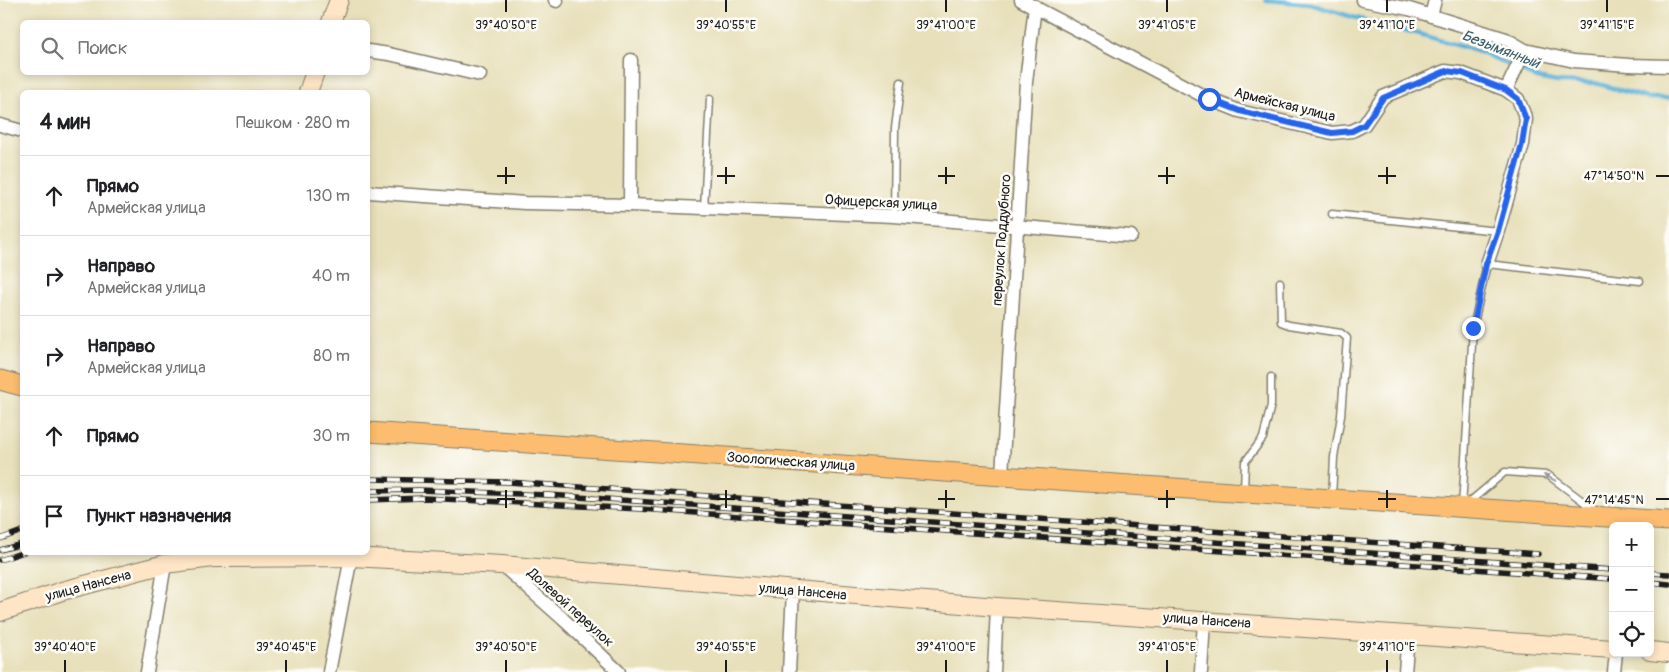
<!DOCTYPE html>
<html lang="ru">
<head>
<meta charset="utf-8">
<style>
  body { margin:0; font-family:Pangolin,sans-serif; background:#f6f6f6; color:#202124 }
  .controls { position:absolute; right:15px; bottom:15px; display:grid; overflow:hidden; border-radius:8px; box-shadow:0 2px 8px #0003 }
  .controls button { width:45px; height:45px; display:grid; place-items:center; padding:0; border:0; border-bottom:1px solid #e0e0e0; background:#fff; color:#202124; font:25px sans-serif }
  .stop { position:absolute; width:15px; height:15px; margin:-11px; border:4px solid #2563eb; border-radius:50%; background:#fff }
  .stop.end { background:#2563eb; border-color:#fff; box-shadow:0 1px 5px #0008 }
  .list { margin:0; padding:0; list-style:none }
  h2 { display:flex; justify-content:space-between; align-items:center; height:65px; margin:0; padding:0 20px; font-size:21px }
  h2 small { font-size:16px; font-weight:400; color:#757577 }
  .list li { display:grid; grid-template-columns:32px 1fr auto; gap:15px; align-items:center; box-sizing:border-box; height:80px; padding:0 20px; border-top:1px solid #e0e0e0 }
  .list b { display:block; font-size:19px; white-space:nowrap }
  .list p { margin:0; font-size:16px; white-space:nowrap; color:#757577 }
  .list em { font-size:16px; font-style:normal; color:#757577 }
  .icon { flex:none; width:28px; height:28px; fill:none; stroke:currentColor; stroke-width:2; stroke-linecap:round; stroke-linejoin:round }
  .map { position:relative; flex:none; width:1669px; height:672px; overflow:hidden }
  .search { position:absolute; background:#fff; box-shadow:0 2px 8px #0003; left:20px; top:20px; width:350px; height:55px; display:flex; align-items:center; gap:12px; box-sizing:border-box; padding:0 18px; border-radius:8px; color:#757577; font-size:19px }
  .panel { position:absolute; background:#fff; box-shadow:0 2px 8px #0003; left:20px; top:90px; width:350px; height:465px; border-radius:8px }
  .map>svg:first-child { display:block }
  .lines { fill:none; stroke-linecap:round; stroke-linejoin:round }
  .stream { stroke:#5db3d9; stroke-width:4.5 }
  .lane-casing { stroke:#827e6c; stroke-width:9 }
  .street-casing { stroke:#827e6c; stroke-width:15 }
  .secondary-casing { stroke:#827e6c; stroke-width:20 }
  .primary-casing { stroke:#827e6c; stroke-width:21 }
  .lane { stroke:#fff; stroke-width:6 }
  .street { stroke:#fff; stroke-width:12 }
  .secondary { stroke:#fee5c5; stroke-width:18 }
  .primary { stroke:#fcbd6f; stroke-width:19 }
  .rail-casing { stroke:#1c1c1c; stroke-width:5.5 }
  .rail { stroke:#fdfcf7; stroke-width:4; stroke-dasharray:11; stroke-linecap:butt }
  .oneway { fill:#999 }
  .route { stroke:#2563eb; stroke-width:6 }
  .ticks { fill:none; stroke:#1c1c1c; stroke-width:2 }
  .labels { text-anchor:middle; stroke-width:5; stroke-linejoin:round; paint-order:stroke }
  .street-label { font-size:14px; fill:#1c1c1c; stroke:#fdfcf7 }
  .water-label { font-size:15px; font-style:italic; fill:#396071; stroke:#fdfcf7 }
  .ticks-label { font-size:12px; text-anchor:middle; fill:#1c1c1c; stroke:#fdfcf7; stroke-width:5; stroke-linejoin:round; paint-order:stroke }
</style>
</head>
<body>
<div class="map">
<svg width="1669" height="672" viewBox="0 0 1669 672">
  <rect width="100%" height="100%" fill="#fdfcf7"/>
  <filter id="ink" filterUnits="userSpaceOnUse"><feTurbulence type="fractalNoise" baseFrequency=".02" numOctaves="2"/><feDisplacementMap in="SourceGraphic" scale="10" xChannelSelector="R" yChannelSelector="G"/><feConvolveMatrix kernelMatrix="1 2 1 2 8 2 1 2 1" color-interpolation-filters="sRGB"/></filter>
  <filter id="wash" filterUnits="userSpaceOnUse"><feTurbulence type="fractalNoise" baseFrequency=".0096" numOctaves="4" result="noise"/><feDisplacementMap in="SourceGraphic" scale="20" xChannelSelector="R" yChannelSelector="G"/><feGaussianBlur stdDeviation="1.12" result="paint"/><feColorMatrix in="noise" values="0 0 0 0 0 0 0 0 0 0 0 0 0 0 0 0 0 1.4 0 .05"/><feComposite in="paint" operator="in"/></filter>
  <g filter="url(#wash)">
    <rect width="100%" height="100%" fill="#e8e0bb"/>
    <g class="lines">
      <polyline class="stream" points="1266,0 1310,4 1356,18 1416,33 1483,53 1537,78 1557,82 1595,83 1647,98 1669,98"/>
    </g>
  </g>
  <g filter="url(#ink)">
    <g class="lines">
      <g class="lane-casing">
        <g id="lane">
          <polyline points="704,208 710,99"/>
          <polyline points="1332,214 1498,231"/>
          <polyline points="894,216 895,128 901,82"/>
          <polyline points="1280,282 1281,322 1289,325 1341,333 1347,338 1341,416 1334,457 1332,498"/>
          <polyline points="1244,491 1245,462 1263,438 1271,405 1271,377"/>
          <polyline points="1467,504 1505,472 1548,475 1596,511"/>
          <polyline points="1462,507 1473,328 1487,264 1640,281"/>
        </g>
      </g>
      <g class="street-casing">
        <g id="street">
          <polyline points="555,0 557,1"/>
          <polyline points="1021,0 1209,99 1239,111 1332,133 1352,131 1364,125 1383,97 1445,71 1461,73 1506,90 1518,99 1526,119 1523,144 1498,231 1487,264"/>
          <polyline points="1363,0 1409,9 1506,39 1525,50 1574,61 1629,65 1669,66"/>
          <polyline points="1431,16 1435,0"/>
          <polyline points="368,51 389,54 480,75"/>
          <polyline points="1506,90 1525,50"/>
          <polyline points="0,125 22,131"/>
          <polyline points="368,192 525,203 630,205 894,216 1131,236"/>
          <polyline points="630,205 631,60"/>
          <polyline points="1002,475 1026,82 1035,6"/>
          <polyline points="502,565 563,619 619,672"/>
          <polyline points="147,672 165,564"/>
          <polyline points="329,672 351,557"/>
          <polyline points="789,672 793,590"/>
          <polyline points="994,672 997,607"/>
          <polyline points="1201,672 1204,620"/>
          <polyline points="1405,672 1408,635"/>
          <polyline points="1614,672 1616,653"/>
        </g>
      </g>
      <g class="secondary-casing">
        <g id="secondary">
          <polyline points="331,22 339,0"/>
          <polyline points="308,92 315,72"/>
          <polyline points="0,612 62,591 165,564 213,558 351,557 502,565 997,607 1613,649"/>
          <polyline points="1650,651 1669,653"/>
        </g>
      </g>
      <g class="primary-casing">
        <g id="primary">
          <polyline points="0,380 22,386"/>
          <polyline points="368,432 1332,499 1669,521"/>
        </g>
      </g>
      <use href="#lane" class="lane"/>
      <use href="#street" class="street"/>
      <use href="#secondary" class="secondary"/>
      <use href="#primary" class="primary"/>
      <g class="rail-casing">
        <g id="rail">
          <polyline points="368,479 508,482 1538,554"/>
          <polyline points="368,491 419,490 549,495 1613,570"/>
          <polyline points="368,500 424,498 640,509 1613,579"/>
          <polyline points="0,539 22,531"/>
          <polyline points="0,550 22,544"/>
          <polyline points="0,560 24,552"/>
          <polyline points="1650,573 1669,574"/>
          <polyline points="1650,582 1669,584"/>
        </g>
      </g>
      <use href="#rail" class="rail"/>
    </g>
    <defs><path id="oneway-solid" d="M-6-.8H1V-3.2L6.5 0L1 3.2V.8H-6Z" transform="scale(1.25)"/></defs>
    <use class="oneway" href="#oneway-solid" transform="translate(1550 478) rotate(-153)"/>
  </g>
  <g class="lines" filter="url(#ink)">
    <polyline class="route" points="1209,99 1240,111 1332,133 1352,131 1364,125 1383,98 1446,71 1462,73 1506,90 1518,99 1526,119 1522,144 1498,231 1486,264 1473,328"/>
  </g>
  <path class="ticks" d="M506,0V12M726,0V12M946,0V12M1167,0V12M1387,0V12M1607,0V12M506,167V184M726,167V184M946,167V184M1167,167V184M1387,167V184M497,176H515M717,176H735M938,176H955M1158,176H1175M1378,176H1396M1656,176H1669M506,490V508M726,490V508M946,490V508M1167,490V508M1387,490V508M497,499H515M717,499H735M938,499H955M1158,499H1175M1378,499H1396M1656,499H1669M65,660V672M286,660V672M506,660V672M726,660V672M946,660V672M1167,660V672M1387,660V672"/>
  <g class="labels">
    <g class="street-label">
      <text transform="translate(1285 104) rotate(14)" y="5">Армейская улица</text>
      <text transform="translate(881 202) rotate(3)" y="5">Офицерская улица</text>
      <text transform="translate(1001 240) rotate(-86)" y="5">переулок Поддубного</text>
      <text transform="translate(791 461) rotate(4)" y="5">Зоологическая улица</text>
      <text transform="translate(88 585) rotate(-15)" y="5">улица Нансена</text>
      <text transform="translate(803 591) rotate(5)" y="5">улица Нансена</text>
      <text transform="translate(571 607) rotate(42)" y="5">Долевой переулок</text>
      <text transform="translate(1207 620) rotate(4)" y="5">улица Нансена</text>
    </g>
    <g class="water-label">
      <text transform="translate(1501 49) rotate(21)" y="5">Безымянный</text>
    </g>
  </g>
  <g class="ticks-label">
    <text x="506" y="29">39°40'50"E</text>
    <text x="726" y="29">39°40'55"E</text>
    <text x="946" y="29">39°41'00"E</text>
    <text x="1167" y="29">39°41'05"E</text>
    <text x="1387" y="29">39°41'10"E</text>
    <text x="1607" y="29">39°41'15"E</text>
    <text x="1614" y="180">47°14'50"N</text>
    <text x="1614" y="504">47°14'45"N</text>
    <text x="65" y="651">39°40'40"E</text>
    <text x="286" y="651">39°40'45"E</text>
    <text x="506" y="651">39°40'50"E</text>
    <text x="726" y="651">39°40'55"E</text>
    <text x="946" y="651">39°41'00"E</text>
    <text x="1167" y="651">39°41'05"E</text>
    <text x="1387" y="651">39°41'10"E</text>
  </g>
</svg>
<div class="controls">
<button>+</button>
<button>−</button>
<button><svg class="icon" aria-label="locate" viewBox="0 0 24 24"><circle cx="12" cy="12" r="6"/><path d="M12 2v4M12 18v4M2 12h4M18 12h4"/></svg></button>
</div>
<div class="stop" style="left:1209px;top:99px"></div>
<div class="stop end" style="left:1473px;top:328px"></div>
<div class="search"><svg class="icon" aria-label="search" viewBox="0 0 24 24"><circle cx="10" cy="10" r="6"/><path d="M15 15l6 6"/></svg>Поиск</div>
<section class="panel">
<h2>4 мин<small>Пешком · 280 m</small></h2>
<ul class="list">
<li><svg class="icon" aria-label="ahead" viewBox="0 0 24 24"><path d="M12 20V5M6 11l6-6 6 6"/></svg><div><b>Прямо</b><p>Армейская улица</p></div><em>130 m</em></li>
<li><svg class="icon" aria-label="right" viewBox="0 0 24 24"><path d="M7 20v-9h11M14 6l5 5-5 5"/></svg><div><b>Направо</b><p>Армейская улица</p></div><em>40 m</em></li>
<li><svg class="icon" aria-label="right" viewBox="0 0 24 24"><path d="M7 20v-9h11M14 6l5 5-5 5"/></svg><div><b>Направо</b><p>Армейская улица</p></div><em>80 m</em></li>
<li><svg class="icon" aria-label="ahead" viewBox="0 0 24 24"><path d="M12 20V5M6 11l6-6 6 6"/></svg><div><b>Прямо</b></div><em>30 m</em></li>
<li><svg class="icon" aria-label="arrive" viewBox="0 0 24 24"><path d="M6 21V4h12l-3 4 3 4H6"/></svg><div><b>Пункт назначения</b></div></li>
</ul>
</section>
</div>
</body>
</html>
